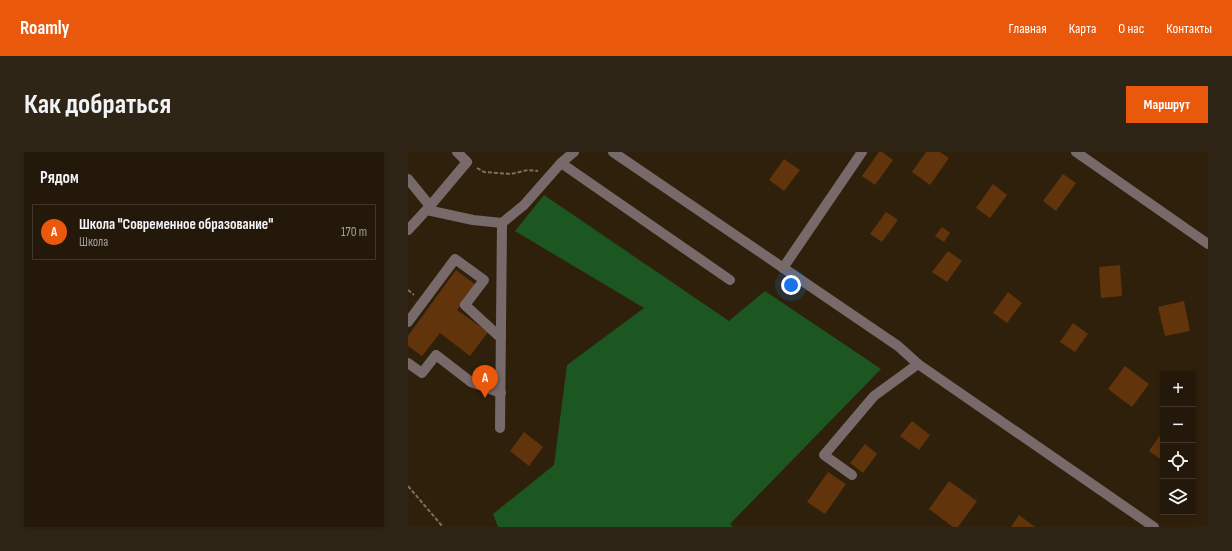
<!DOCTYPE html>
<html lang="ru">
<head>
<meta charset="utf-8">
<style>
  body { margin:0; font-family:"Sofia Sans Condensed",sans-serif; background:#2f2517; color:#f1f3f6 }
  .controls { position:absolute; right:12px; bottom:12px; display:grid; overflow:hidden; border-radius:0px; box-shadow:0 2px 6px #0003 }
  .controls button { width:36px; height:36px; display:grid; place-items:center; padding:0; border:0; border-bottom:1px solid #40372a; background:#231809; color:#f1f3f6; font:20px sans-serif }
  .you { position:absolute; left:383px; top:133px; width:14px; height:14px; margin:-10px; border:3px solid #fff; border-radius:50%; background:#1a73e8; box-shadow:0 0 0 6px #1a73e833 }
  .badge { display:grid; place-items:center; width:26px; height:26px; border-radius:50%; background:#ea580c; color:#fff; font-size:13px; font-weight:700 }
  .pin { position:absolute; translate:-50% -33px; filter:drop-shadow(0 1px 2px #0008) }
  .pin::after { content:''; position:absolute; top:21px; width:14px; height:12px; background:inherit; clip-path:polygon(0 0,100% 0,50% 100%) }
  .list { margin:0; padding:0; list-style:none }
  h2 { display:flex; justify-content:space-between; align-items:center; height:52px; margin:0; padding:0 16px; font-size:17px }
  h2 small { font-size:13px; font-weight:400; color:#a3a09c }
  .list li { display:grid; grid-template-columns:26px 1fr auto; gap:12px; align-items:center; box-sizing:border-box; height:56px; margin:0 8px 8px; padding:0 8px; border:1px solid #40372a; border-radius:0px }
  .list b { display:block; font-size:15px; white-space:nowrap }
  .list p { margin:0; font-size:13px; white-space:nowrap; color:#a3a09c }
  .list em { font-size:13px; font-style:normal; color:#a3a09c }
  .icon { flex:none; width:22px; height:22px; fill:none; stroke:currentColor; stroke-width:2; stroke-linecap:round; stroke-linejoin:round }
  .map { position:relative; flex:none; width:800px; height:375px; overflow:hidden; border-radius:0px }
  header { display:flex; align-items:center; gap:24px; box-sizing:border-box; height:56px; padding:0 20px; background:#ea580c; color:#fff }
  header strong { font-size:19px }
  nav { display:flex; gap:22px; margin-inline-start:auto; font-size:14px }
  .intro { display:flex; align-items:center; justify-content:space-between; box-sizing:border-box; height:96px; padding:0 24px }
  h1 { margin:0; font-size:28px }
  .button { padding:10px 18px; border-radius:0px; background:#ea580c; color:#fff; font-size:14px; font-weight:700 }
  main { display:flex; gap:24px; padding:0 24px }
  aside { flex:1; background:#231809; border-radius:0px; box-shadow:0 2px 6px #0003 }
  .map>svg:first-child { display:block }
  .forest { fill:#1c5620 }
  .building { fill:#61340b }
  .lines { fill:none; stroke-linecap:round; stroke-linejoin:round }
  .path { stroke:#7d705f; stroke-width:2; stroke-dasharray:4 2; stroke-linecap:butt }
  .minor { stroke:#786a6a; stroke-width:10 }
</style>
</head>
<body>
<header>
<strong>Roamly</strong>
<nav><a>Главная</a><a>Карта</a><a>О нас</a><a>Контакты</a></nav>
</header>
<div class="intro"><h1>Как добраться</h1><a class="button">Маршрут</a></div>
<main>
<aside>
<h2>Рядом<small></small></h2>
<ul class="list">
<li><span class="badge">A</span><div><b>Школа &quot;Современное образование&quot;</b><p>Школа</p></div><em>170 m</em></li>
</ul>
</aside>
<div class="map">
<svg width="800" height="375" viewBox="0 0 800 375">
  <rect width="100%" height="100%" fill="#2f200c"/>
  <polygon class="forest" points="136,43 321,169 357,139 473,217 322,372 325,375 90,375 85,362 146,313 159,213 236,156 107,79"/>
  <g class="building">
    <polygon points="471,0 474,0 485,8 467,33 454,24"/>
    <polygon points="518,0 532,0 541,6 522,33 504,20"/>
    <polygon points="376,7 392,18 376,39 361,28"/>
    <polygon points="655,22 668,31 648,59 635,49"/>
    <polygon points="585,32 599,43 582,66 568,56"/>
    <polygon points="478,60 490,68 474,90 462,82"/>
    <polygon points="534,75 542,81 536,90 527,84"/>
    <polygon points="540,99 554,109 539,130 524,120"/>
    <polygon points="712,113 714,144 693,146 691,115"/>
    <polygon points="48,118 68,133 49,158 80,180 62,204 32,181 14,204 0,194 0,184"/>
    <polygon points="600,140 614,151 599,171 585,161"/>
    <polygon points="776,149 782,179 757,184 750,155"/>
    <polygon points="665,171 680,182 667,200 652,190"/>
    <polygon points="717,214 741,232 724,255 700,237"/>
    <polygon points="504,269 522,283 511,298 492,284"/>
    <polygon points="755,279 755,309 741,299"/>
    <polygon points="116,280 135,295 121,314 102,299"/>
    <polygon points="457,292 469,302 455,321 442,311"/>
    <polygon points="420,320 438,332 417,362 399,350"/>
    <polygon points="541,329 569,349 550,375 545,375 521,357"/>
    <polygon points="611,363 627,375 603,375"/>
  </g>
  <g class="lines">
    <g class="path">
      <polyline points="69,16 76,20 103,22 120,18 130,19"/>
      <polyline points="0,138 6,143"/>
      <polyline points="0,334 35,375"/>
    </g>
    <g class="minor">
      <polyline points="205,0 490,194 510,212 746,375"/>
      <polyline points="668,0 800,92"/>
      <polyline points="153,11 322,128"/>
      <polyline points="0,27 22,54"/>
      <polyline points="19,58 65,68 94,71 116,53 153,11 166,0"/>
      <polyline points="0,78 22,54 59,10 49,0"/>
      <polyline points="375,116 454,0"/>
      <polyline points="0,170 47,107 76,128 57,153 93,186"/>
      <polyline points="0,211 14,221 28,203 63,230 93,241"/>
      <polyline points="92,276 94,71"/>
      <polyline points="444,323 416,303 466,244 510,212"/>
    </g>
  </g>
</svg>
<div class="controls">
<button>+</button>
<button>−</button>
<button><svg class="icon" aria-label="locate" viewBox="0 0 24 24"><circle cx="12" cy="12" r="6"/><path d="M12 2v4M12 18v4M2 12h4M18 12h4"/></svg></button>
<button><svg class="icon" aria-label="layers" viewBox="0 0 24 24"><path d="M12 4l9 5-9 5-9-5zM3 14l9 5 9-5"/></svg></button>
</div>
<div class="you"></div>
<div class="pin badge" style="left:77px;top:246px">A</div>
</div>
</main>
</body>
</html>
